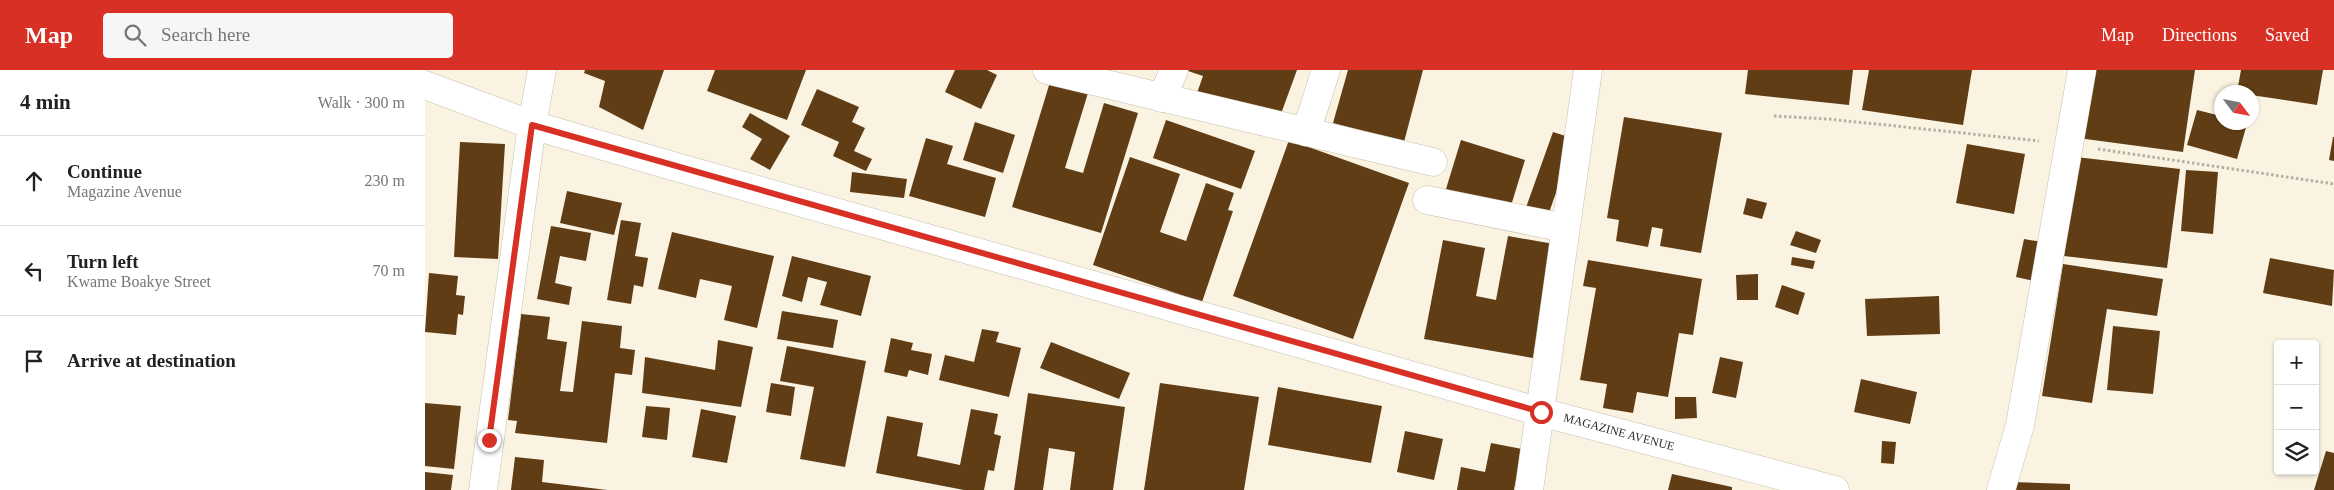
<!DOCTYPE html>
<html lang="en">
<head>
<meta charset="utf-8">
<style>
  body { margin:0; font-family:Georgia,serif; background:#f6f6f6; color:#222 }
  .controls { position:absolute; right:15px; bottom:15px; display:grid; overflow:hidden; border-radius:5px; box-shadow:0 1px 4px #0004 }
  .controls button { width:45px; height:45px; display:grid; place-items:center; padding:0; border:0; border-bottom:1px solid #e0e0e0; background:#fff; color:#222; font:25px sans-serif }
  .compass { position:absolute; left:1789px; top:15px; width:45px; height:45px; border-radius:50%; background:#fff; box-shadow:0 1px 4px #0004; rotate:122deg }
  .stop { position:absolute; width:15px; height:15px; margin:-11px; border:4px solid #d93025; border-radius:50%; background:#fff }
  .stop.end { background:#d93025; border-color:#fff; box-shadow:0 1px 5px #0008 }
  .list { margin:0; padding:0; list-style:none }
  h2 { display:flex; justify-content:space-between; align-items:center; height:65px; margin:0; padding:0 20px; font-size:21px }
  h2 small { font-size:16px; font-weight:400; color:#767676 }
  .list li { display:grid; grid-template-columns:32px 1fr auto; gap:15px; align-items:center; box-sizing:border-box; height:90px; padding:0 20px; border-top:1px solid #e0e0e0 }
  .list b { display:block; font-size:19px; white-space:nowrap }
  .list p { margin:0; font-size:16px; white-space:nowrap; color:#767676 }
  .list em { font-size:16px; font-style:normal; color:#767676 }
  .icon { flex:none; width:28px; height:28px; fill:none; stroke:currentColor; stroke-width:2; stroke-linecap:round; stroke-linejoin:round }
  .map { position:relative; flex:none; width:1909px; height:420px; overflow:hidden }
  header { display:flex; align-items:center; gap:30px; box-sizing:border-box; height:70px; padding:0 25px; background:#d93025; color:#fff }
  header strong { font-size:24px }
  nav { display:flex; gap:28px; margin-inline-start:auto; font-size:18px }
  .search { width:350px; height:45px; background:#f6f6f6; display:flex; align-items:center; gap:12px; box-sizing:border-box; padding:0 18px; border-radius:5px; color:#767676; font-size:19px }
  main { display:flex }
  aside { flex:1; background:#fff }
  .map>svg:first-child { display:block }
  .building { fill:#603d15 }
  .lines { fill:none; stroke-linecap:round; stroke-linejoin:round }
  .minor-casing { stroke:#c5bfaf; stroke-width:29 }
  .tertiary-casing { stroke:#c5bfaf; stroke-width:29 }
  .path { stroke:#b5b0a3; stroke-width:3; stroke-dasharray:2.5 2.5; stroke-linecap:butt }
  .minor { stroke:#fff; stroke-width:28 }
  .tertiary { stroke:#fff; stroke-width:28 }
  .route { stroke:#d93025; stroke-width:6 }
  .labels { text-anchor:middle; stroke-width:5; stroke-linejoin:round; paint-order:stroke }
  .street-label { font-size:12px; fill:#2d2b25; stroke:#fff }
</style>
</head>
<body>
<header>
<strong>Map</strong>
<div class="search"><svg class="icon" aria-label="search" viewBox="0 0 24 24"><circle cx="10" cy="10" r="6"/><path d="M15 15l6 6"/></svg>Search here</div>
<nav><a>Map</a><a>Directions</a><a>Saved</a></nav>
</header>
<main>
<aside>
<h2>4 min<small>Walk · 300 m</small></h2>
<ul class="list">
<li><svg class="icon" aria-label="ahead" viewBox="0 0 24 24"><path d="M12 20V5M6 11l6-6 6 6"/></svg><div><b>Continue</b><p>Magazine Avenue</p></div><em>230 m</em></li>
<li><svg class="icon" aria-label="left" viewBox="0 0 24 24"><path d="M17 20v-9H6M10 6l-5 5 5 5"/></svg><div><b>Turn left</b><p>Kwame Boakye Street</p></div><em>70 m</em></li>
<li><svg class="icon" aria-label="arrive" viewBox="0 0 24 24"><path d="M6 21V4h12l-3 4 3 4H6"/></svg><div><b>Arrive at destination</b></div></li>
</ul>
</aside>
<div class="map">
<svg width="1909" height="420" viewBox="0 0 1909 420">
  <rect width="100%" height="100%" fill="#faf3e2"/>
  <g class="building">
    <polygon points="160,0 239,0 218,60 174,37 180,11 159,3"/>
    <polygon points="290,0 381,0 362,50 282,21"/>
    <polygon points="530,0 562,0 572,5 556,39 520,22"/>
    <polygon points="760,0 872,0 853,52 772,23 778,6"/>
    <polygon points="923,0 998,0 979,72 908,53"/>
    <polygon points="1323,0 1428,0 1424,35 1320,24"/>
    <polygon points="1444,0 1547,0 1538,55 1437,40"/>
    <polygon points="1663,0 1770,0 1758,82 1653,68"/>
    <polygon points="1816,0 1898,0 1892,35 1826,25 1826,22 1812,22"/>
    <polygon points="625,12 663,23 640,98 658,103 679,33 713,43 676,163 587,137"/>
    <polygon points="392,19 434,37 427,52 440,58 429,81 447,89 441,101 408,86 414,72 376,55"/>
    <polygon points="1772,40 1796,46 1796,52 1822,54 1812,89 1762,75"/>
    <polygon points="325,43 365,66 345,100 325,89 337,69 317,57"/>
    <polygon points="1199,47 1297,63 1276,183 1235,176 1238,159 1227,157 1223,177 1191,171 1194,150 1182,148"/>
    <polygon points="741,50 830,81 816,119 728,88"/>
    <polygon points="550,52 590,65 578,103 538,90"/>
    <polygon points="1128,62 1150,69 1121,151 1099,143"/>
    <polygon points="1908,67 1909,67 1909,91 1904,90"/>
    <polygon points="501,68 528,76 522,94 571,108 560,147 484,126"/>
    <polygon points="864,70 984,113 928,269 808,226"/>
    <polygon points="1036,70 1100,90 1085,139 1021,119"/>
    <polygon points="35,72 80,74 73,189 29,187"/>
    <polygon points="1542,74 1600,84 1589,144 1531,133"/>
    <polygon points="705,87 755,104 735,162 761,171 781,113 809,123 803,140 808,141 777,232 668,195"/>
    <polygon points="1651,87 1755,99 1742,198 1639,186"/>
    <polygon points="1761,100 1793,102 1788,164 1756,161"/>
    <polygon points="427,102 482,109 479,128 425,122"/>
    <polygon points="142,121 197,133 189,165 135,153"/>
    <polygon points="1322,128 1342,133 1337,149 1318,144"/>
    <polygon points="196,150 216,153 210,186 223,188 218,217 209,215 206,234 182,230"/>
    <polygon points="126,156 166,163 161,191 135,186 130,213 147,217 144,235 112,229"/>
    <polygon points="1371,161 1396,170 1391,183 1365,175"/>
    <polygon points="247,162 349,186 332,258 299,250 307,216 275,209 271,228 233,219"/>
    <polygon points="1083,166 1129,174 1108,288 999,269 1018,170 1060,178 1051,226 1071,230"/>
    <polygon points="1599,169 1617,172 1609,211 1591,207"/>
    <polygon points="367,186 446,206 436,246 395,235 402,212 383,207 377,232 357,226"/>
    <polygon points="1367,187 1390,191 1388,199 1366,195"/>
    <polygon points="1845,188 1909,200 1907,236 1838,223"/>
    <polygon points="1163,190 1277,209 1268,265 1254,263 1243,327 1212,322 1208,343 1178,338 1182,314 1155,310 1171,218 1158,216"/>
    <polygon points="1638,194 1738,209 1732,246 1682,239 1667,333 1617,326"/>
    <polygon points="4,203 33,206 31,225 40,226 38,245 33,244 31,265 0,262"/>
    <polygon points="1333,204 1333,230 1312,230 1311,205"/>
    <polygon points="1357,215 1380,223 1373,245 1350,237"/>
    <polygon points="1514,226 1515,264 1442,266 1440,229"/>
    <polygon points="357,241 413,250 408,278 352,269"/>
    <polygon points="96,244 125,247 122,269 142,272 135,321 148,322 157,251 197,256 195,278 210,280 207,305 190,303 182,373 90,363 92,351 83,350"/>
    <polygon points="1688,256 1735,261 1728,324 1682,320"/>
    <polygon points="557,259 574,262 571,272 596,278 584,327 514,310 520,285 549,292"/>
    <polygon points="466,268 488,273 486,280 507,284 503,305 484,300 482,307 459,302"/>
    <polygon points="293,270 328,277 316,337 217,323 220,287 290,300"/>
    <polygon points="626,272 705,303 694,329 615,298"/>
    <polygon points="362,276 441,291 420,397 375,389 389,317 355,311"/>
    <polygon points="1295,287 1318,292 1311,328 1287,323"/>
    <polygon points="1436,309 1492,322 1485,354 1429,342"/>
    <polygon points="346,313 370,317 366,346 341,342"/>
    <polygon points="735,313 834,327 819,420 719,420"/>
    <polygon points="853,317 957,336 946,393 843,375"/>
    <polygon points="603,323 700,337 688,420 645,420 650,382 624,378 618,420 589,420"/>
    <polygon points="1250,327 1271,327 1272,348 1250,349"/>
    <polygon points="0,333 36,336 29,399 0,396"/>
    <polygon points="221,336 245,338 242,370 217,367"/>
    <polygon points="276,339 311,346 302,393 267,387"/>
    <polygon points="546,339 573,344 569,364 576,366 569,401 563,400 559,420 539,420 451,403 462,346 498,353 492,386 535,395"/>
    <polygon points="980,361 1018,369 1009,410 972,402"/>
    <polygon points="1457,371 1471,372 1469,394 1456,393"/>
    <polygon points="1066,373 1097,379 1089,420 1032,420 1036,397 1060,402"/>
    <polygon points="1901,381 1909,383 1909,420 1889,420"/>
    <polygon points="90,387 119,390 117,412 182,420 86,420"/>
    <polygon points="0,402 28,405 26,420 0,420"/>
    <polygon points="1247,404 1307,417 1307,420 1243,420"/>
    <polygon points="1587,412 1645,414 1645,420 1586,420"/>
  </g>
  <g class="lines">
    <g class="minor-casing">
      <g id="minor">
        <polyline points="622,0 1008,92"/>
        <polyline points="737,28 749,0"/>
        <polyline points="881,62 901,0"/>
        <polyline points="1002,130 1140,158"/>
        <polyline points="58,420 107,55 117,0"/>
        <polyline points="1104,420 1163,0"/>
        <polyline points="1576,420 1595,355 1657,0"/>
      </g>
    </g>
    <g class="tertiary-casing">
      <polyline id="tertiary" points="0,15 107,55 244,95 1116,342 1410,420"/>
    </g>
    <g class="path">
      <polyline points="1349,46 1403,49 1614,71"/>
      <polyline points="1673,79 1909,114"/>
    </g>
    <use href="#minor" class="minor"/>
    <use href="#tertiary" class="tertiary"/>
  </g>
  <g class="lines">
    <polyline class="route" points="64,370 107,55 1116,342"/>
  </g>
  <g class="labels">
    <g class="street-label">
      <text transform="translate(1194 362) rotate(15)" y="4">MAGAZINE AVENUE</text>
    </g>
  </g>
</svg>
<div class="controls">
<button>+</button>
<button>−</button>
<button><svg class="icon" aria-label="layers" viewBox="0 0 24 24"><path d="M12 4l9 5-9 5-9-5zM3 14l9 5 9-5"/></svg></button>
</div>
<svg class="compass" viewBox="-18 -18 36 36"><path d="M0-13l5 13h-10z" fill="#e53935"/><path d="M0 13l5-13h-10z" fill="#767676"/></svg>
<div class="stop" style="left:1116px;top:342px"></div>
<div class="stop end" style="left:64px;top:370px"></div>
</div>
</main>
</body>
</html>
